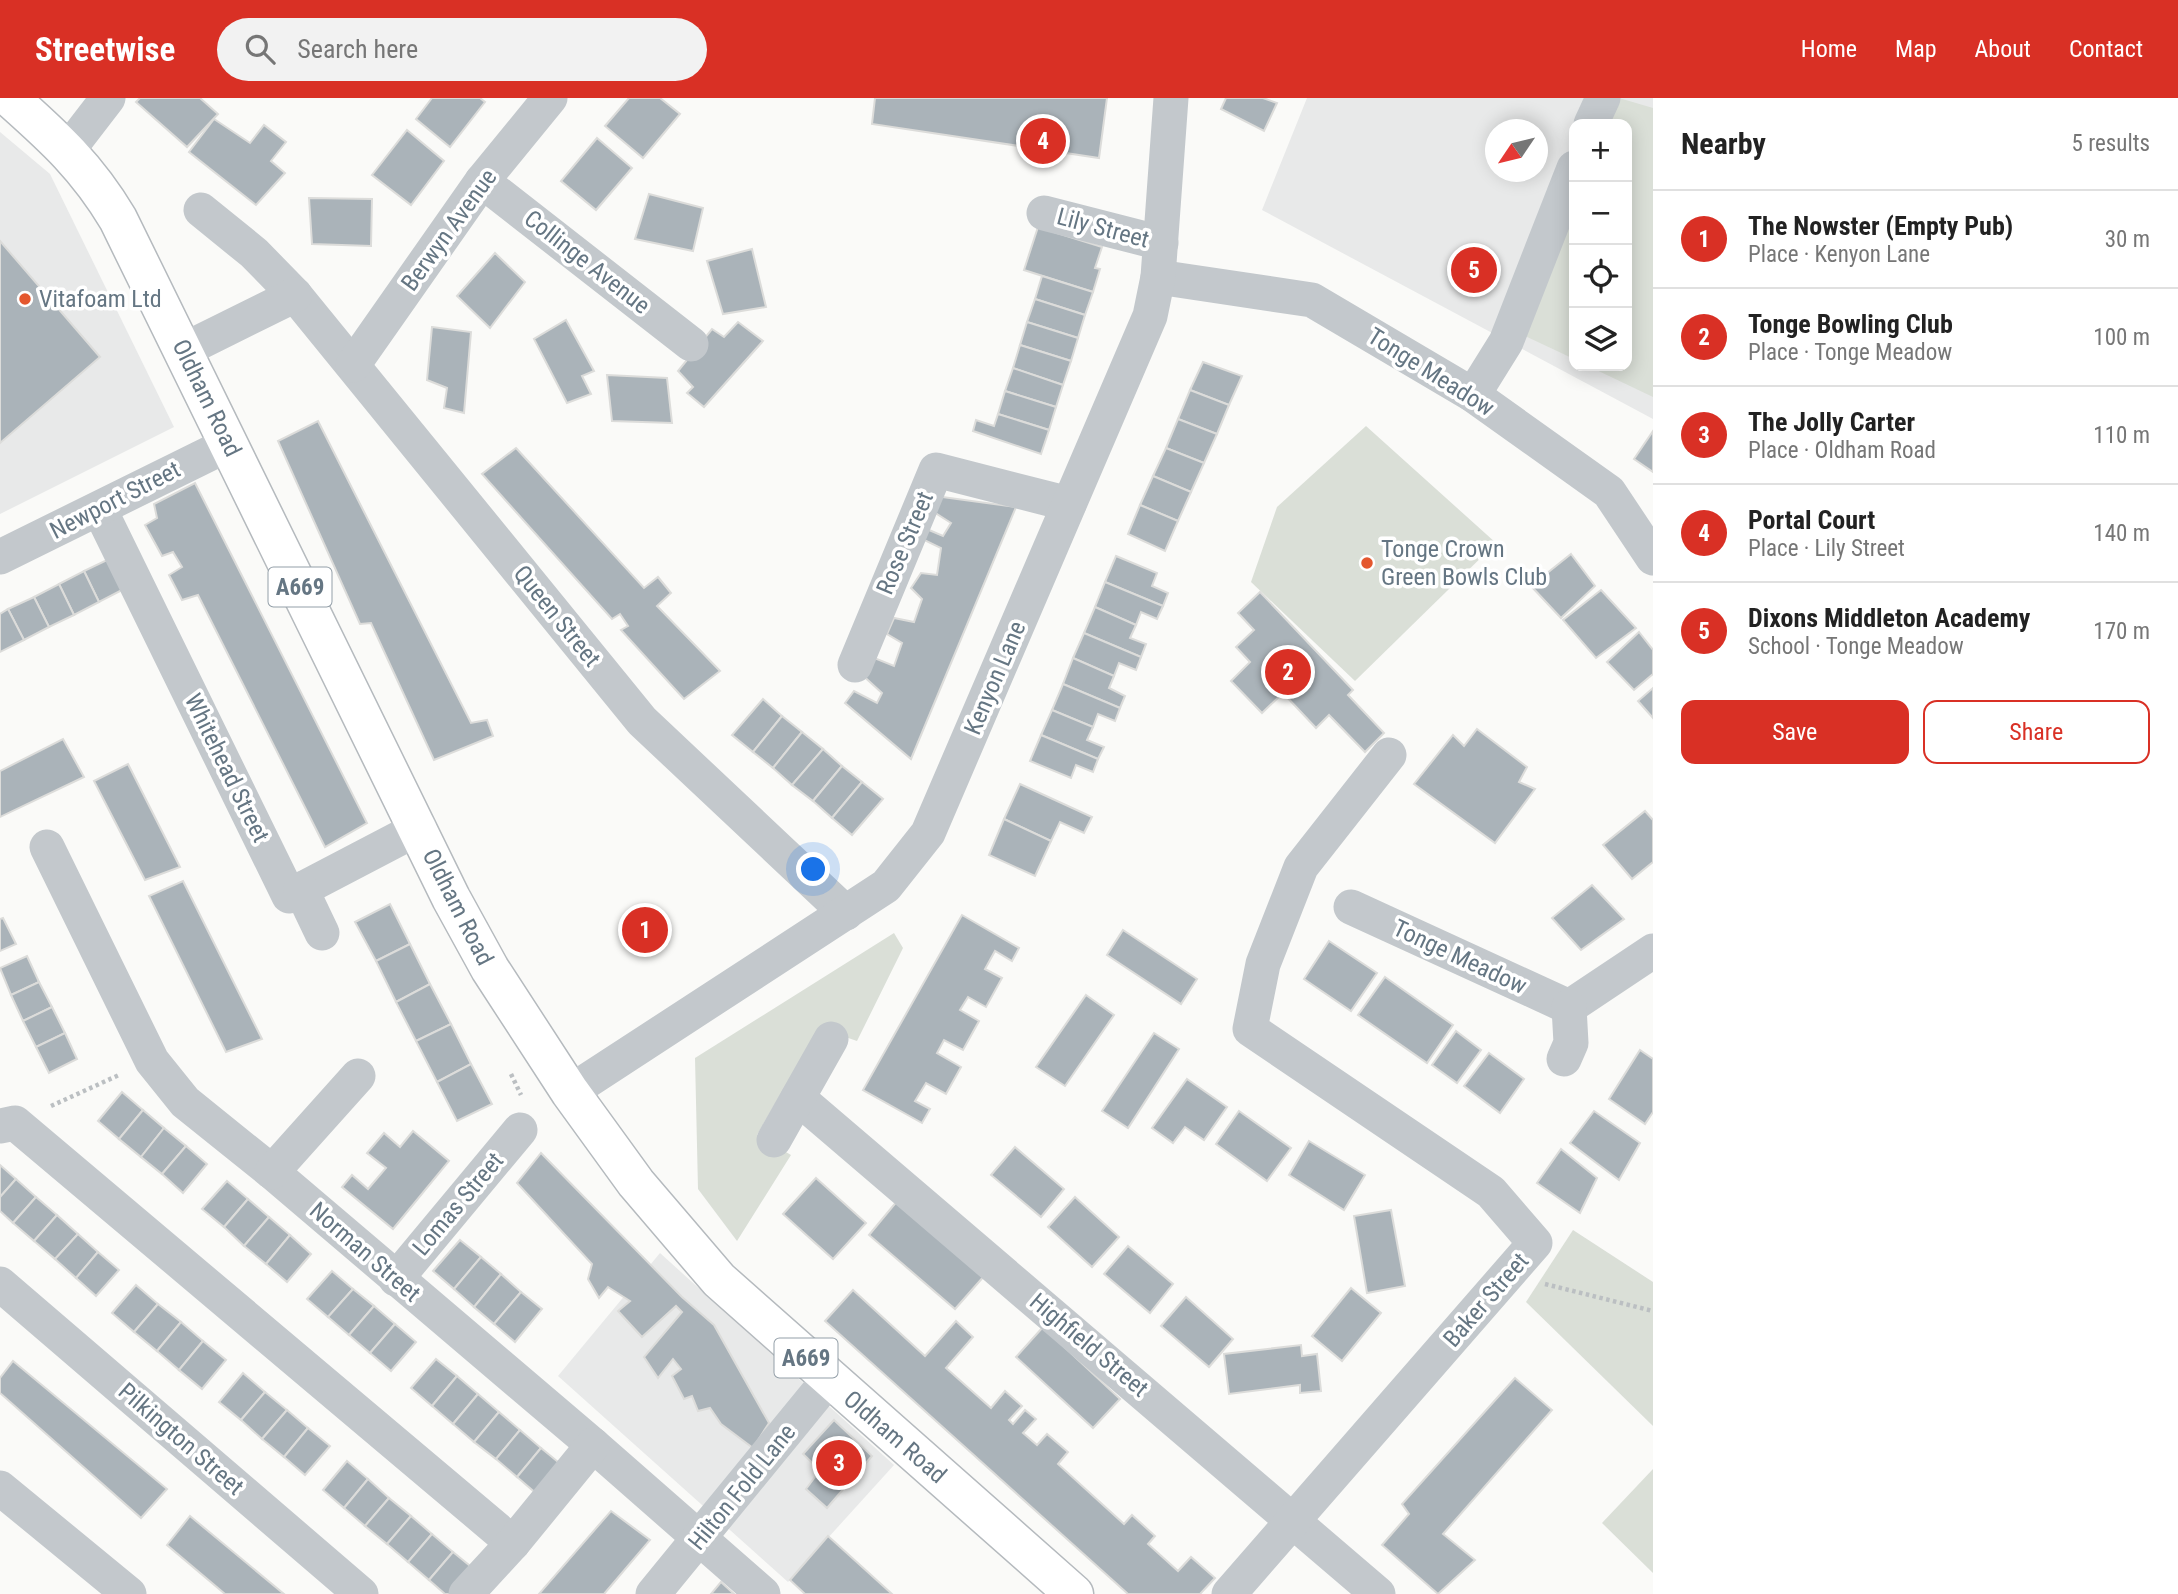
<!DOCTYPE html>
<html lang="en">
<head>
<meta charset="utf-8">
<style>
  body { margin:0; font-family:"Roboto Condensed",sans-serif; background:#f2f2f2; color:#222 }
  .controls { position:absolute; right:21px; top:21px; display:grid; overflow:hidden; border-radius:14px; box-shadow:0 4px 18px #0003 }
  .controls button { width:63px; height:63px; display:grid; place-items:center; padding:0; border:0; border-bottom:2px solid #e0e0e0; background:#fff; color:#222; font:35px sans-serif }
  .compass { position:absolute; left:1485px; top:21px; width:63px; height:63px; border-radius:50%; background:#fff; box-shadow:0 4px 18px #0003; rotate:235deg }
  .you { position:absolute; left:814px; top:772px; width:24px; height:24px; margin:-18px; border:5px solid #fff; border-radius:50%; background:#1a73e8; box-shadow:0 0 0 10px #1a73e833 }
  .badge { display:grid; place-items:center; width:46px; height:46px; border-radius:50%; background:#d93025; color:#fff; font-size:23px; font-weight:700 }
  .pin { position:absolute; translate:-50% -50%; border:4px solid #fff; box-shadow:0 2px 7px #0006 }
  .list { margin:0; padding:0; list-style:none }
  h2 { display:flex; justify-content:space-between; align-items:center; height:91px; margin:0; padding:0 28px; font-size:30px }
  h2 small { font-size:23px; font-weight:400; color:#767676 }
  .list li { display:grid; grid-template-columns:46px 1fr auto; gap:21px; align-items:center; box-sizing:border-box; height:98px; padding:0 28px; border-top:2px solid #e0e0e0 }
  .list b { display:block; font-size:26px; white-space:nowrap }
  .list p { margin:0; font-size:23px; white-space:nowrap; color:#767676 }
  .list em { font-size:23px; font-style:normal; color:#767676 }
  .actions { display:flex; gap:14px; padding:21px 28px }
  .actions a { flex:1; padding:16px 0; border:2px solid #d93025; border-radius:14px; text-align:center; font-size:24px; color:#d93025 }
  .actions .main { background:#d93025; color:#fff }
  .icon { flex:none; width:38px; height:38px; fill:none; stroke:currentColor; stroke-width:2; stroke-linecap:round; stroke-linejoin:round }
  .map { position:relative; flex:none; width:1653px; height:1496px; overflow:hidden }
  header { display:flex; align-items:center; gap:42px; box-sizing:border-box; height:98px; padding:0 35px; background:#d93025; color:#fff }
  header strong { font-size:33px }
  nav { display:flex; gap:38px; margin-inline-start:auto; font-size:24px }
  .search { width:490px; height:63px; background:#f2f2f2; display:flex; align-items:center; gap:18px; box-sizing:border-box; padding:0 24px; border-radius:38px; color:#767676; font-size:26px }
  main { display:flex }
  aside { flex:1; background:#fff }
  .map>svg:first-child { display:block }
  .built { fill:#e8e9e9; fill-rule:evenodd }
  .green { fill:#dadfd7 }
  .building { fill:#aab3b9; stroke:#dcdcda; stroke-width:2 }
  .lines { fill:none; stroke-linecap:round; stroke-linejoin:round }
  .major-casing { stroke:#b5babe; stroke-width:41 }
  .path { stroke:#bbbfc2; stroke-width:4.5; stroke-dasharray:3.5 3.5; stroke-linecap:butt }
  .minor { stroke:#c3c8cc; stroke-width:35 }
  .major { stroke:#fff; stroke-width:38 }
  .poi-dot { fill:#e4572e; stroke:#fff; stroke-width:2.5 }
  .labels { text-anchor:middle; stroke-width:7; stroke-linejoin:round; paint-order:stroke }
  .shield { fill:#fff; stroke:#939fa8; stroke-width:2 }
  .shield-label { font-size:23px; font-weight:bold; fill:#657683 }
  .street-label { font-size:24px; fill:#657683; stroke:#fff }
  .poi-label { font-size:24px; fill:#657683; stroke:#fff; text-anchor:start }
</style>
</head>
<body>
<header>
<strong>Streetwise</strong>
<div class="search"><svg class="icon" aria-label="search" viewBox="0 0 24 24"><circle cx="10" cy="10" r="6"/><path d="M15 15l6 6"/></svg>Search here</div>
<nav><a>Home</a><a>Map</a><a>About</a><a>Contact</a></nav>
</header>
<main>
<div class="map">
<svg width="1653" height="1496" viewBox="0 0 1653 1496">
  <rect width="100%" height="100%" fill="#fafaf8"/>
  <g class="built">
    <path d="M1307,0H1653V321L1262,112ZM1574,26H1627V268H1574ZM1496,32H1538V74H1496Z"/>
    <polygon points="0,34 50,76 174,329 0,416"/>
    <polygon points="660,1155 894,1367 788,1484 558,1278"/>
  </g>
  <g class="green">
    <polygon points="1619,0 1653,10 1653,299 1588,268 1627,268 1627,26 1608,26"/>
    <polygon points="1574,111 1574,261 1523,237"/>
    <polygon points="1366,328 1496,445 1355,583 1251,484 1277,409"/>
    <polygon points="894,835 903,850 857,943 819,930 757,1037 791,1057 737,1143 698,1091 695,960"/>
    <polygon points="1573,1132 1653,1184 1653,1328 1526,1204"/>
    <polygon points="1653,1371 1653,1475 1602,1425"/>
  </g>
  <g class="building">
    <polygon points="140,0 200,0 218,16 187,49 136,4"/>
    <polygon points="432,0 480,0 485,4 450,49 416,21"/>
    <polygon points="629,0 660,0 680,16 643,60 605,28"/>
    <polygon points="875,0 1107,0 1099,60 872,26"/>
    <polygon points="1226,0 1263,0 1277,5 1264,33 1221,11"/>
    <polygon points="214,21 250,45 264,27 286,44 271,63 285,75 256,107 189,54"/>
    <polygon points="407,32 444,63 411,107 372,77"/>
    <polygon points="597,40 632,70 596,112 561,83"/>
    <polygon points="649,96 703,110 693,153 635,141"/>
    <polygon points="309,100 372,101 371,148 312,146"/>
    <polygon points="1038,129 1102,149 1095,170 1100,171 1093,194 1024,172"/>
    <polygon points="0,143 100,259 0,345"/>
    <polygon points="752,151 766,209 723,216 707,163"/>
    <polygon points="495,155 525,184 490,230 457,198"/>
    <polygon points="1042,178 1093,194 1085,217 1035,201"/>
    <polygon points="1035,201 1085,217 1078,240 1027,224"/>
    <polygon points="566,222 594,273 582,278 591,296 567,305 534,241"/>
    <polygon points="738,224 763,243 704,309 687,295 693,289 678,273 712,231 724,239"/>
    <polygon points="1027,224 1078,240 1071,263 1020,247"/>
    <polygon points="432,229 471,234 464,315 444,310 447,290 427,282"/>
    <polygon points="1020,247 1071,263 1063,287 1013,270"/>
    <polygon points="1203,264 1242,278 1229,307 1190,292"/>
    <polygon points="1013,270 1063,287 1056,309 1005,293"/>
    <polygon points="607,277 667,280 672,325 612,323"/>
    <polygon points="1190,292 1229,307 1217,336 1178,321"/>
    <polygon points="1005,293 1056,309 1049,332 998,316"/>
    <polygon points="998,316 1049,332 1041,356 973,333 976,322 994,328"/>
    <polygon points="1178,321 1217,336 1204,365 1166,350"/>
    <polygon points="318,323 471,625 487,622 493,638 434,662 371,525 360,526 278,343"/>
    <polygon points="1653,333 1653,374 1634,361"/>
    <polygon points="516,350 644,490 658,479 671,495 657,508 720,573 684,601 621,532 628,528 620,516 612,521 482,376"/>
    <polygon points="1166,350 1204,365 1191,394 1153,378"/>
    <polygon points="1153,378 1191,394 1178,423 1140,407"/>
    <polygon points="195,385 367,725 325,749 198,497 182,502 169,477 182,469 173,454 162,458 145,427 157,420 154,406"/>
    <polygon points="935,398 1016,409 911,661 845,605 854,593 877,605 882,595 859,574 867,557 894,568 902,545 887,536 894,520 914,524 922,501 911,490 921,475 937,477 941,450 920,440 922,429 943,438 951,425 926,409"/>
    <polygon points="1140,407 1178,423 1165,453 1128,436"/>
    <polygon points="1571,456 1595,488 1561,520 1531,488"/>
    <polygon points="1116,458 1157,475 1152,488 1168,495 1163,508 1105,484"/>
    <polygon points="109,461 124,491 99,504 84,473"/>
    <polygon points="84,473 99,504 74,517 59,486"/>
    <polygon points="1105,484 1163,508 1157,521 1141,514 1136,527 1095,509"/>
    <polygon points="59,486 74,517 49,529 34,499"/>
    <polygon points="1601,492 1636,530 1596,560 1563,522"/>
    <polygon points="1260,494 1353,592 1348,597 1384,635 1365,654 1329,617 1316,630 1283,595 1262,615 1231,583 1250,564 1236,549 1254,532 1238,515"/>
    <polygon points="34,499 49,529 24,542 8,511"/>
    <polygon points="1095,509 1136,527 1130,540 1146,546 1141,559 1084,535"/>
    <polygon points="8,511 24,542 0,554 0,516"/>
    <polygon points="1639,534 1653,552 1653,576 1634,592 1607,564"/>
    <polygon points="1084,535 1141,559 1136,572 1119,565 1114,578 1073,560"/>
    <polygon points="1073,560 1114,578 1109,590 1125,598 1120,610 1063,586"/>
    <polygon points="1063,586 1120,610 1115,623 1098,616 1093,629 1052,612"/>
    <polygon points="1653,590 1653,620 1638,603"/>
    <polygon points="763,601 782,618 753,654 732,637"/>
    <polygon points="1052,612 1093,629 1087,642 1104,649 1098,661 1041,637"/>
    <polygon points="782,618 802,634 773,670 753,654"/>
    <polygon points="1477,631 1527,669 1519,684 1535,691 1495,745 1414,686 1453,637 1464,648"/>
    <polygon points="802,634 823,651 792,687 773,670"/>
    <polygon points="1041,637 1098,661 1093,674 1076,667 1071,680 1030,663"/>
    <polygon points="63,641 84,679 0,719 0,673"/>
    <polygon points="823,651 842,668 813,703 792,687"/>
    <polygon points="128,666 180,769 145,782 94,683"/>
    <polygon points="842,668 862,684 832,720 813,703"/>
    <polygon points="862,684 883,701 852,737 832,720"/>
    <polygon points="1020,686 1092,719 1084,735 1060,724 1051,743 1004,721"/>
    <polygon points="1645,713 1653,722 1653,764 1632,781 1603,747"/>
    <polygon points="1004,721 1051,743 1035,778 989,757"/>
    <polygon points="183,783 262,941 226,954 149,798"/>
    <polygon points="1592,787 1624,821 1581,852 1552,820"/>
    <polygon points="390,806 410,846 376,863 355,824"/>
    <polygon points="962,817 1019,850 1012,863 995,853 985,871 1002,880 986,909 968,899 960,912 979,923 963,952 944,942 937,955 961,969 946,996 926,985 915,1003 930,1011 922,1025 863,992"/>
    <polygon points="3,820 16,846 0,853 0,821"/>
    <polygon points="1123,832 1197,881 1181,906 1107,857"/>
    <polygon points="1329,843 1377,875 1351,913 1304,881"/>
    <polygon points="410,846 430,886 396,904 376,863"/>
    <polygon points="27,858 39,884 11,897 0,870"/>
    <polygon points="1385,879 1453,927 1427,965 1358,917"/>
    <polygon points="39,884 52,909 23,923 11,897"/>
    <polygon points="430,886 451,926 416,943 396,904"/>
    <polygon points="1086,897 1114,917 1065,988 1036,969"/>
    <polygon points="52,909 65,935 36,949 23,923"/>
    <polygon points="451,926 471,966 437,984 416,943"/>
    <polygon points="1456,933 1481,952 1457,985 1432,967"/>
    <polygon points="65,935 77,961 49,975 36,949"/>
    <polygon points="1154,935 1179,951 1128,1030 1102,1013"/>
    <polygon points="1640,952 1653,961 1653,1014 1645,1026 1609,1001"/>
    <polygon points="1489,955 1524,981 1500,1015 1464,988"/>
    <polygon points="471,966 492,1006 457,1023 437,984"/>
    <polygon points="1187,981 1227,1009 1204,1042 1185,1029 1173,1045 1152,1030"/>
    <polygon points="122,994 143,1012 119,1041 98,1023"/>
    <polygon points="143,1012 164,1030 141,1059 119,1041"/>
    <polygon points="1239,1013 1291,1050 1267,1083 1216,1046"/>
    <polygon points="1594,1013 1640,1045 1619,1082 1570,1045"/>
    <polygon points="164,1030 186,1048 162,1076 141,1059"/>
    <polygon points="413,1033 449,1063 393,1131 342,1089 352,1077 368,1091 386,1070 367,1055 384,1035 400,1049"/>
    <polygon points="1309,1043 1365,1077 1344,1112 1289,1077"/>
    <polygon points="186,1048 207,1066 183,1095 162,1076"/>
    <polygon points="1015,1049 1064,1091 1041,1119 991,1077"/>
    <polygon points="1561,1051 1597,1080 1580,1115 1537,1085"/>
    <polygon points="541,1055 682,1199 714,1227 769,1325 753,1350 721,1326 710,1310 698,1313 692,1298 684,1301 672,1278 681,1271 673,1261 658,1280 644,1259 682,1214 676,1208 642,1239 618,1213 630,1203 608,1189 599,1200 588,1181 592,1166 517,1085"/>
    <polygon points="0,1067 16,1081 0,1099"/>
    <polygon points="816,1080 866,1125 833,1161 783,1116"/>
    <polygon points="16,1081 36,1099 13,1125 0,1113 0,1099"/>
    <polygon points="227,1083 248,1101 224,1129 202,1111"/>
    <polygon points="36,1099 57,1117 34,1143 13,1125"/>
    <polygon points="1075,1099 1119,1139 1092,1169 1048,1129"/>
    <polygon points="248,1101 269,1119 244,1148 224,1129"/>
    <polygon points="898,1102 985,1177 955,1211 869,1137"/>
    <polygon points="1391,1112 1405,1188 1367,1195 1354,1118"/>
    <polygon points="57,1117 78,1136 55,1161 34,1143"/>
    <polygon points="269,1119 290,1137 266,1166 244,1148"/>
    <polygon points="78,1136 98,1154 76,1180 55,1161"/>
    <polygon points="290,1137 311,1156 287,1184 266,1166"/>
    <polygon points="460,1142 481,1159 454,1191 433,1173"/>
    <polygon points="1128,1148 1173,1186 1150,1215 1104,1176"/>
    <polygon points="98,1154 119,1172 96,1198 76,1180"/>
    <polygon points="481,1159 501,1176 474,1209 454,1191"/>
    <polygon points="332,1173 353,1191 328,1219 307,1201"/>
    <polygon points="501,1176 521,1194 494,1226 474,1209"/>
    <polygon points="136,1187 158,1206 134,1234 112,1215"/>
    <polygon points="1351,1190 1381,1215 1342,1263 1312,1238"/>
    <polygon points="353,1191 374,1208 349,1237 328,1219"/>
    <polygon points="853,1192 925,1258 956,1223 973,1239 946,1270 991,1310 1005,1293 1022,1308 1009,1322 1013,1326 1025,1312 1036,1321 1023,1335 1037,1347 1047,1336 1068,1354 1058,1366 1124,1426 1132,1417 1155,1438 1148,1446 1178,1473 1191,1459 1215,1480 1200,1496 1128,1496 825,1223"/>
    <polygon points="521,1194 542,1211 515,1244 494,1226"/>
    <polygon points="1186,1199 1233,1241 1209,1269 1161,1228"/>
    <polygon points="158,1206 181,1224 157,1253 134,1234"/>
    <polygon points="374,1208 395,1226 370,1255 349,1237"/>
    <polygon points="181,1224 203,1243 179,1272 157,1253"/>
    <polygon points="395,1226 416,1244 391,1273 370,1255"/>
    <polygon points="1043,1229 1120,1301 1093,1330 1016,1259"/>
    <polygon points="203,1243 226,1262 202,1291 179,1272"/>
    <polygon points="1301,1247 1302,1258 1317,1256 1321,1293 1300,1295 1300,1287 1229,1296 1224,1256"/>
    <polygon points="436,1261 457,1278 432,1308 411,1290"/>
    <polygon points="13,1263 167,1391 141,1420 0,1295 0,1280"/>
    <polygon points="243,1275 265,1294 241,1322 219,1304"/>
    <polygon points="457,1278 478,1296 453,1326 432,1308"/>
    <polygon points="1515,1280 1552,1312 1443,1436 1475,1462 1438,1496 1382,1447 1409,1416 1402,1406"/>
    <polygon points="265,1294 287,1312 262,1341 241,1322"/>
    <polygon points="478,1296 499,1314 474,1344 453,1326"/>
    <polygon points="287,1312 308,1330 284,1359 262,1341"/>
    <polygon points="499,1314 520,1332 496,1361 474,1344"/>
    <polygon points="834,1322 872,1358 827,1410 806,1391 820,1372 803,1356"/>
    <polygon points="308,1330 330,1348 305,1377 284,1359"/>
    <polygon points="520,1332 541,1350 517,1379 496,1361"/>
    <polygon points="541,1350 563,1368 538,1397 517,1379"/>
    <polygon points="347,1363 368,1381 344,1410 323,1392"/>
    <polygon points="368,1381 389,1400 365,1428 344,1410"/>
    <polygon points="389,1400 411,1418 387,1446 365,1428"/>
    <polygon points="611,1413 650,1442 604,1496 539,1496"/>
    <polygon points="190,1418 284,1496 225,1496 167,1447"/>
    <polygon points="411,1418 432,1436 408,1464 387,1446"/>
    <polygon points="432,1436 453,1454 429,1482 408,1464"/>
    <polygon points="828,1438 892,1496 805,1496 790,1482"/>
    <polygon points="453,1454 475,1472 455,1496 445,1496 429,1482"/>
    <polygon points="721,1484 734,1496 711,1496"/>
  </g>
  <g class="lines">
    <g class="major-casing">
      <path id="major" d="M10,0C55,40 87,69 118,121L451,800L490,871L570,994L636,1085L719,1182L1074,1496"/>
    </g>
    <g class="path">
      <polyline points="511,976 521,997"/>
      <polyline points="51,1008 119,977"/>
      <polyline points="1545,1186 1653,1213"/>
    </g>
    <g class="minor">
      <polyline points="1591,26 1603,0"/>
      <polyline points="68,52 108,0"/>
      <polyline points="482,83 691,246"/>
      <polyline points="201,112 254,155 295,197 642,623 846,815"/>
      <polyline points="1044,115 1161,145"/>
      <polyline points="1158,179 1312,202 1473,297 1609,394 1653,460"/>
      <polyline points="184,252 295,197"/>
      <polyline points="353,267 482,83 550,0"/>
      <polyline points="1473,297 1506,244 1574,70"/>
      <polyline points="100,412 289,798 419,730"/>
      <polyline points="0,459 229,346"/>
      <polyline points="855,567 936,372 1069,406"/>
      <polyline points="47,749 152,963 185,1004 272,1074 593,1347 763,1496"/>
      <polyline points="301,791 322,835"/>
      <polyline points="1351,809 1569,909 1653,853"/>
      <polyline points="1564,961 1571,945 1569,909"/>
      <polyline points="570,994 886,788 928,735 1150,218 1158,179 1171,0"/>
      <polyline points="798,1000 1378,1496"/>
      <polyline points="0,1028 15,1025 513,1445"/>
      <polyline points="774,1042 831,941"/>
      <polyline points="272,1074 358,978"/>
      <polyline points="396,1181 520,1032"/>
      <polyline points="0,1186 361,1496"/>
      <polyline points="0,1390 129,1496"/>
      <polyline points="466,1496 513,1445 593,1347"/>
      <polyline points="653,1496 829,1281"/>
      <polyline points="1229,1496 1535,1145 1491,1094 1250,931 1263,866 1301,769 1389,657"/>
    </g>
    <use href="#major" class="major"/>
  </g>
  <g class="poi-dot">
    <circle cx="25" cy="201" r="7"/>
    <circle cx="1367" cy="465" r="7"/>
  </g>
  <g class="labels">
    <g class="shield">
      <rect x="268.5" y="469.5" width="63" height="39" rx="5"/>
      <rect x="774.5" y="1240.5" width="63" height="39" rx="5"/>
    </g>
    <g class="shield-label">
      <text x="300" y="497">A669</text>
      <text x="806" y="1268">A669</text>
    </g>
    <g class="street-label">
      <text transform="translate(1103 130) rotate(15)" y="8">Lily Street</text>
      <text transform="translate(449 132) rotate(-54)" y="8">Berwyn Avenue</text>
      <text transform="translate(587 164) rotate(38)" y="8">Collinge Avenue</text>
      <text transform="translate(1431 274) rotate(32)" y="8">Tonge Meadow</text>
      <text transform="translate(207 300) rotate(64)" y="8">Oldham Road</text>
      <text transform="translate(115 402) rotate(-27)" y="8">Newport Street</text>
      <text transform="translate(905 445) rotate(-67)" y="8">Rose Street</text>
      <text transform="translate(557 518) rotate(51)" y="8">Queen Street</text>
      <text transform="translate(995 580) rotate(-67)" y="8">Kenyon Lane</text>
      <text transform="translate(227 670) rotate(64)" y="8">Whitehead Street</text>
      <text transform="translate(458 809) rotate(63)" y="8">Oldham Road</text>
      <text transform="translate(1460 859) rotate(25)" y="8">Tonge Meadow</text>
      <text transform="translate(458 1106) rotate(-50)" y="8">Lomas Street</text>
      <text transform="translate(365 1154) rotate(41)" y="8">Norman Street</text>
      <text transform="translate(1486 1202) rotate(-49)" y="8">Baker Street</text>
      <text transform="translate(1089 1247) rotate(40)" y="8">Highfield Street</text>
      <text transform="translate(895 1339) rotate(41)" y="8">Oldham Road</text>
      <text transform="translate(181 1341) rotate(41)" y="8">Pilkington Street</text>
      <text transform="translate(742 1389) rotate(-51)" y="8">Hilton Fold Lane</text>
    </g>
    <g class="poi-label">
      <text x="39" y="209">Vitafoam Ltd</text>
      <text x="1381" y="459">Tonge Crown<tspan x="1381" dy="28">Green Bowls Club</tspan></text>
    </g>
  </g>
</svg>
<div class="controls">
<button>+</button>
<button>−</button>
<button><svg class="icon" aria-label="locate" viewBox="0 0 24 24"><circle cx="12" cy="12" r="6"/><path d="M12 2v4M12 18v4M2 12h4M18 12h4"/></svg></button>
<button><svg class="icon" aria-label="layers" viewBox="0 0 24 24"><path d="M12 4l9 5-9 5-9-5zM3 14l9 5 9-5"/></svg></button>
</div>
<svg class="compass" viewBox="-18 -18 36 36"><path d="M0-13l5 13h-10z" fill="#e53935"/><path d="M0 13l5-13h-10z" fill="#767676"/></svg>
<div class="you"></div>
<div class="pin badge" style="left:645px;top:832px">1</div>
<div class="pin badge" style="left:1288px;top:574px">2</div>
<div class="pin badge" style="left:839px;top:1365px">3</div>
<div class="pin badge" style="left:1043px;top:43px">4</div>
<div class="pin badge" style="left:1474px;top:172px">5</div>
</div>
<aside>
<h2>Nearby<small>5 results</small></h2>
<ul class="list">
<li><span class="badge">1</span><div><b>The Nowster (Empty Pub)</b><p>Place · Kenyon Lane</p></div><em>30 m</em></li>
<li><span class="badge">2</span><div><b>Tonge Bowling Club</b><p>Place · Tonge Meadow</p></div><em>100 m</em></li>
<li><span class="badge">3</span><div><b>The Jolly Carter</b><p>Place · Oldham Road</p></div><em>110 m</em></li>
<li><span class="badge">4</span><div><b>Portal Court</b><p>Place · Lily Street</p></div><em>140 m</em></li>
<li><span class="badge">5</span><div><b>Dixons Middleton Academy</b><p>School · Tonge Meadow</p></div><em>170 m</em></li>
</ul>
<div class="actions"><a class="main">Save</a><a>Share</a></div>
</aside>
</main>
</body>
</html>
